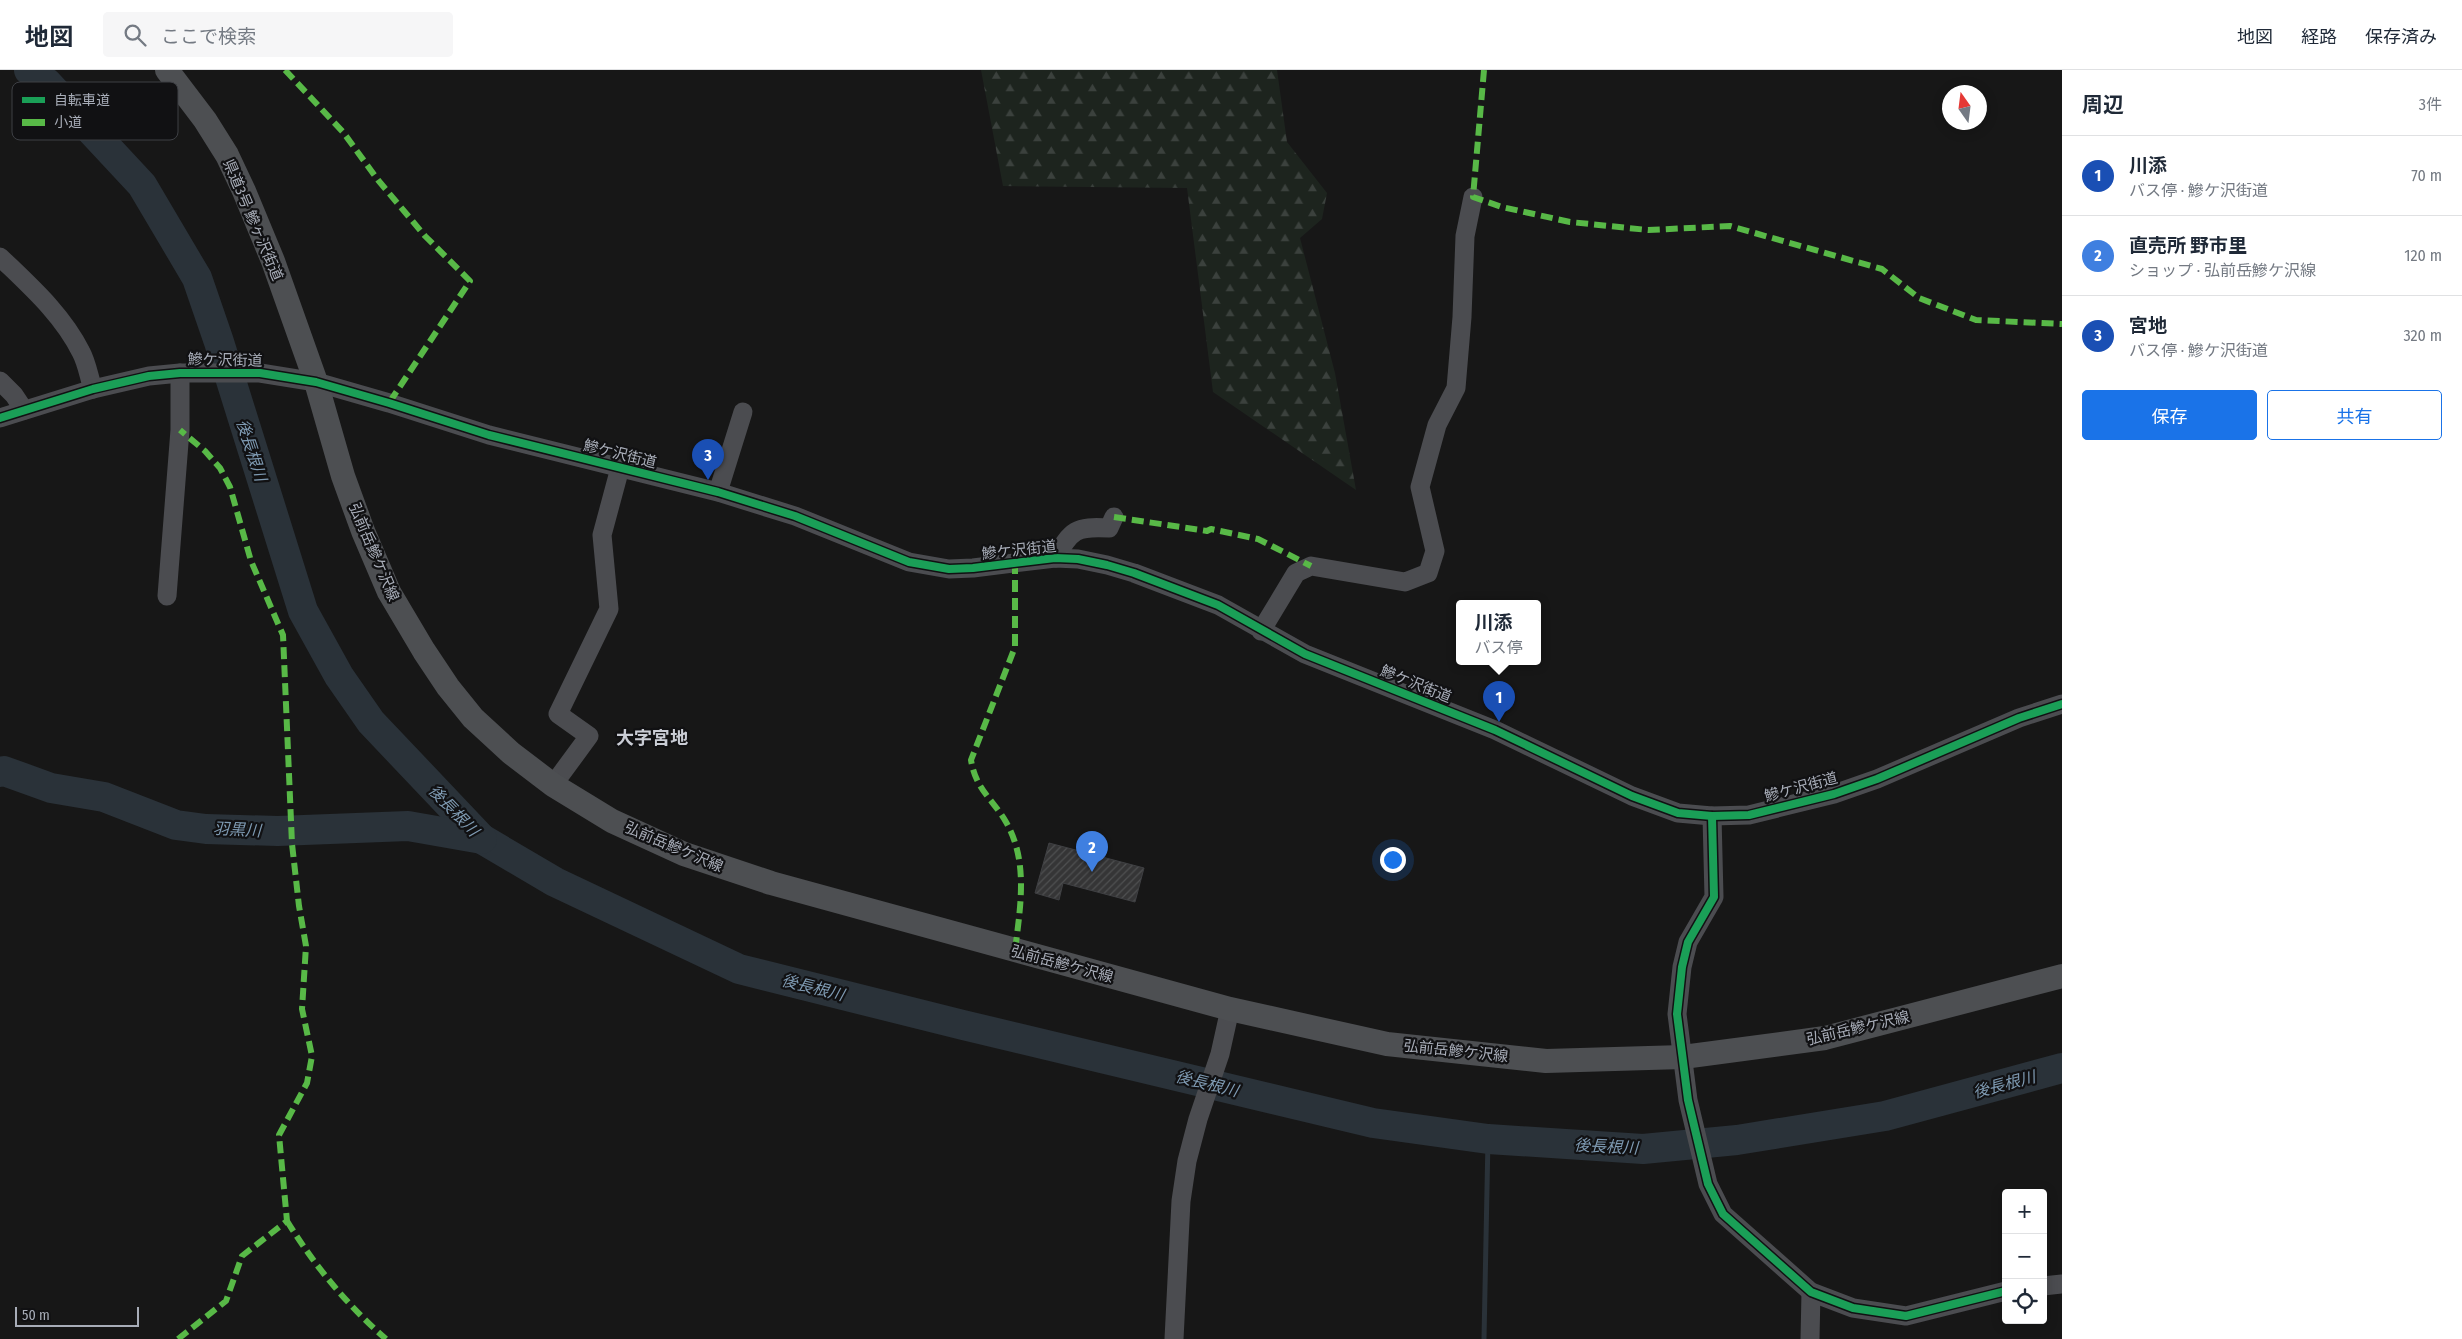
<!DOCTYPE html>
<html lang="ja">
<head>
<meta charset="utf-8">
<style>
  body { margin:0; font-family:"Fira Sans Condensed","Noto Sans JP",sans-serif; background:#f6f6f7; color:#1f2937 }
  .controls { position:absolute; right:15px; bottom:15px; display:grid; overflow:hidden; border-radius:5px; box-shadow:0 2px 12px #0003 }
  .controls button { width:45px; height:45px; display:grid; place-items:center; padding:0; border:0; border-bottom:1px solid #e0e1e3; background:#fff; color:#1f2937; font:25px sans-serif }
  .compass { position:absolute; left:1942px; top:15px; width:45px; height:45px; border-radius:50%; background:#fff; box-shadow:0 2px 12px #0003; rotate:346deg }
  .scale { position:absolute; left:15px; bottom:12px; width:124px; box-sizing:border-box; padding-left:5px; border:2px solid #a8adb8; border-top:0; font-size:14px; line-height:18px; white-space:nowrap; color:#a8adb8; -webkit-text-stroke:4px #111113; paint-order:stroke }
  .you { position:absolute; left:1392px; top:789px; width:18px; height:18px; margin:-12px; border:4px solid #fff; border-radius:50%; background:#1a73e8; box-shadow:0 0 0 8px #1a73e833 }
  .badge { display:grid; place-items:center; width:32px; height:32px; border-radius:50%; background:#1a73e8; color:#fff; font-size:16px; font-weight:700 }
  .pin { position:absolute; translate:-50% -41px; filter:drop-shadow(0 1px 2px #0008) }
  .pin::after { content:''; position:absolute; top:26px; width:18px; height:15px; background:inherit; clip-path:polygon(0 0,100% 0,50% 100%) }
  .popup { position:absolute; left:1456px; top:530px; width:85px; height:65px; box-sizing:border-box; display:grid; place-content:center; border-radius:5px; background:#fff; filter:drop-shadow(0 1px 4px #0005); font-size:16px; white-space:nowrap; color:#747a83 }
  .popup b { font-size:19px; color:#1f2937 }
  .popup::after { content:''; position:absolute; left:50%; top:100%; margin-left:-10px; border:10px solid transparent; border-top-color:#fff }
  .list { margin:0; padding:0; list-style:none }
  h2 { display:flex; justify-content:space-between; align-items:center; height:65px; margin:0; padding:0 20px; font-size:21px }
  h2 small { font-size:16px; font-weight:400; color:#747a83 }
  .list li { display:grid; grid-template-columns:32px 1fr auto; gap:15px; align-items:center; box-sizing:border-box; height:80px; padding:0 20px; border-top:1px solid #e0e1e3 }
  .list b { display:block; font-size:19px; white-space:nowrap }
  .list p { margin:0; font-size:16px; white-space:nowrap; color:#747a83 }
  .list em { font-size:16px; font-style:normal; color:#747a83 }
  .actions { display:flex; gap:10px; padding:15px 20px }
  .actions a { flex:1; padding:11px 0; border:1px solid #1a73e8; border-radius:5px; text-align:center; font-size:18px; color:#1a73e8 }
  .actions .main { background:#1a73e8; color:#fff }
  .icon { flex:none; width:28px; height:28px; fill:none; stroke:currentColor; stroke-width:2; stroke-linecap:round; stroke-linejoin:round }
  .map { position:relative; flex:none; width:2062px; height:1269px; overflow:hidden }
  header { display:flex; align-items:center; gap:30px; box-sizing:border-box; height:70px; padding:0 25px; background:#fff; border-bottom:1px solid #e0e1e3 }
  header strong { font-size:24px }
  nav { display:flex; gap:28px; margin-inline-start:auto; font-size:18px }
  .search { width:350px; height:45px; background:#f6f6f7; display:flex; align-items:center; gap:12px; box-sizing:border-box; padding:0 18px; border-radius:5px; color:#747a83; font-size:19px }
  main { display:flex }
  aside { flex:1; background:#fff }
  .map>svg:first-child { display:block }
  .forest { fill:url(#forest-firs) }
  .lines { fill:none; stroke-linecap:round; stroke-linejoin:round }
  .stream { stroke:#2a3239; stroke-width:5 }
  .river { stroke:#2a3239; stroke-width:30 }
  .building { fill:url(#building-hatch); stroke:#3f4043 }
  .minor { stroke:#4b4c50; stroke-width:19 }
  .major { stroke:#4d4f52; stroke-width:24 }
  .quiet { stroke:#58b947; stroke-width:6; stroke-dasharray:12 6; stroke-linecap:butt }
  .cycleway-casing { stroke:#111113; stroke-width:11 }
  .cycleway { stroke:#1a9f57; stroke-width:8 }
  .labels { text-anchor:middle; stroke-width:4.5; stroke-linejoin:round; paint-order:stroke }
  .street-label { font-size:15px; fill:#a8adb8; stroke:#111113 }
  .water-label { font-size:16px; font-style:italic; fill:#7f9bb3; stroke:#111113 }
  .quarter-label { font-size:18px; font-weight:bold; fill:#c9ccd4; stroke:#111113 }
  .key { fill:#111113; stroke:#3e4045; stroke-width:1 }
  .key-label { font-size:14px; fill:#a8adb8 }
</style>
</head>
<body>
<header>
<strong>地図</strong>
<div class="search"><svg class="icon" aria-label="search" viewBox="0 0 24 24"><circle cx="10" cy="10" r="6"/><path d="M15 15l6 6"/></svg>ここで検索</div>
<nav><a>地図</a><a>経路</a><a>保存済み</a></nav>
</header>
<main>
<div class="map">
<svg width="2062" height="1269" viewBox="0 0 2062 1269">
  <defs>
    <pattern id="forest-firs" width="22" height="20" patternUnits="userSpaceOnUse" patternTransform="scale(1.25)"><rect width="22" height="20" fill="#1d241e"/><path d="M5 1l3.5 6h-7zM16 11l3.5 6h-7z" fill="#3b413d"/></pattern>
    <pattern id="building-hatch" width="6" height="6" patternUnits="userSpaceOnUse" patternTransform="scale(1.25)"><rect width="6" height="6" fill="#353536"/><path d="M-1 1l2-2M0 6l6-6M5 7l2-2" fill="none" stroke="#4f5051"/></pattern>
  </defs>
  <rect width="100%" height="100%" fill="#171717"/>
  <polygon class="forest" points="981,0 1277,0 1287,72 1327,123 1322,149 1300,168 1335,303 1356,420 1213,322 1187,118 1003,116"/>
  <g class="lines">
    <polyline class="stream" points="1484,1269 1488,1069"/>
    <g class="river">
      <polyline points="29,0 47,13 142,115 197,208 219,272 303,541 339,606 371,652 482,769 555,812 739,899 963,955 1373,1053 1488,1069 1643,1079 1737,1070 1885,1046 2062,998"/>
      <polyline points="0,702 4,701 51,718 104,727 176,755 206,759 278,761 408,756 482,769"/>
    </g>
  </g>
  <polygon class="building" points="1049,773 1144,798 1135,832 1063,813 1059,830 1035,823"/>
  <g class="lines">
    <g class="minor">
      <path d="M0,187C30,216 62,244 81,282C87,293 89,307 93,319"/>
      <polyline points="0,311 14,325 24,340"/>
      <polyline points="0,348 93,319 149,306 180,303 260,303 316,312 389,333 489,365 718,422 795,446 909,492 949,499 973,498 1055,488 1078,489 1107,495 1134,503 1218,535 1305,584 1495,660 1632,726 1678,743 1712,746 1749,745 1834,724 1877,709 2019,648 2062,634"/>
      <polyline points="718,422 743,342"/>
      <path d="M1055,488C1072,460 1075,456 1109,458L1114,447"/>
      <polyline points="167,526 180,360 180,303"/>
      <polyline points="1261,561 1296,503 1311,496 1405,512 1428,503 1435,481 1420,417 1437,355 1456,318 1462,247 1465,166 1473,127"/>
      <polyline points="553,715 589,666 558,644 609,539 602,465 620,398"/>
      <polyline points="1712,746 1714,827 1688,872 1682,897 1677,944 1688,1030 1708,1114 1723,1144 1811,1222 1853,1238 1906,1246 2006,1221"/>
      <polyline points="2043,1216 2062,1214"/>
      <polyline points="1174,1269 1181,1131 1187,1091 1198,1049 1220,984 1230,939"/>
      <polyline points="1810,1269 1811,1222"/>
    </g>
    <polyline class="major" points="167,0 205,50 227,85 244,121 273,191 316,312 343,406 363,461 389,522 424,581 448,617 473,648 511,683 553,715 612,751 684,784 771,813 1230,939 1387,974 1546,991 1683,987 1825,968 2062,906"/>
    <g class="quiet">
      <polyline points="285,0 343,62 378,110 425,166 470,211 389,333"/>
      <polyline points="1484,0 1473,127 1502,137 1570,152 1648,160 1730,156 1882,199 1919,228 1976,250 2062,254"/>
      <polyline points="1114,447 1207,461 1211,459 1258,469 1311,496"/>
      <path d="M1015,492V577L971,690C976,720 992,728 1006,752C1029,792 1020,838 1015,881"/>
      <path d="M287,1151C314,1195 347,1235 386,1269"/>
      <polyline points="178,1269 226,1231 242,1186 287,1151 279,1065 307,1013 312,986 302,939 306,876 299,836 292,774 283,565 251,491 230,417 220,398 205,381 180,360"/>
    </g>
    <g class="cycleway-casing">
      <g id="cycleway">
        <polyline points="0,348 93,319 149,306 180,303 260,303 316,312 389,333 489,365 718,422 795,446 909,492 949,499 973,498 1055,488 1078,489 1107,495 1134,503 1218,535 1305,584 1495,660 1632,726 1678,743 1712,746 1749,745 1834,724 1877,709 2019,648 2062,634"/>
        <polyline points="1712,746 1714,827 1688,872 1682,897 1677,944 1688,1030 1708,1114 1723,1144 1811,1222 1853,1238 1906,1246 2006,1221"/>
      </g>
    </g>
    <use href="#cycleway" class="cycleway"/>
  </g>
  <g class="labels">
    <g class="street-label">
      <text transform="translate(253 150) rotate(67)" y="5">県道3号 鰺ヶ沢街道</text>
      <text transform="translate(225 290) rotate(1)" y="5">鰺ケ沢街道</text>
      <text transform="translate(620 384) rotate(14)" y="5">鰺ケ沢街道</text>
      <text transform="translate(1019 480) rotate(-6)" y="5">鰺ケ沢街道</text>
      <text transform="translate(374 482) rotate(67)" y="5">弘前岳鰺ケ沢線</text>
      <text transform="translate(1416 614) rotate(22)" y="5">鰺ケ沢街道</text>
      <text transform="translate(1801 717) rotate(-15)" y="5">鰺ケ沢街道</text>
      <text transform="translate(674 777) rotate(23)" y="5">弘前岳鰺ケ沢線</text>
      <text transform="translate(1062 894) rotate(15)" y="5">弘前岳鰺ケ沢線</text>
      <text transform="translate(1858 958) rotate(-13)" y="5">弘前岳鰺ケ沢線</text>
      <text transform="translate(1456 981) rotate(6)" y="5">弘前岳鰺ケ沢線</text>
    </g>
    <g class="water-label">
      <text transform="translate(252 380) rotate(72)" y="6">後長根川</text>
      <text transform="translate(454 740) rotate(46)" y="6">後長根川</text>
      <text transform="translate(237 759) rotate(3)" y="6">羽黒川</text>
      <text transform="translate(813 917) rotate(14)" y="6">後長根川</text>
      <text transform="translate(1207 1013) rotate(14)" y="6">後長根川</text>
      <text transform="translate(2004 1014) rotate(-15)" y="6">後長根川</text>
      <text transform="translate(1606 1076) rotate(3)" y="6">後長根川</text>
    </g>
    <g class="quarter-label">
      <text x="652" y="674">大字宮地</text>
    </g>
  </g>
  <rect x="12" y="12" width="166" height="58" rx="8" class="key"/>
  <rect x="22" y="27" width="23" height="6" fill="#1a9f57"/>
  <rect x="22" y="49" width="23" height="7" fill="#58b947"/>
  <g class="key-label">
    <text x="54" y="35">自転車道</text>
    <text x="54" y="57">小道</text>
  </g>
</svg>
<div class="controls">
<button>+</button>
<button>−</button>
<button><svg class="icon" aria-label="locate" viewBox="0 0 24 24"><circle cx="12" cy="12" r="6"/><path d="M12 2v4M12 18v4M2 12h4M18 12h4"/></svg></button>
</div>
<svg class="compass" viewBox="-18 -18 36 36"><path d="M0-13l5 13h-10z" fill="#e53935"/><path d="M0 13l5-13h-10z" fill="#747a83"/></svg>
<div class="scale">50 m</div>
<div class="you"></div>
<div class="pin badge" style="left:1499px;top:652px;background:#1a4fb4">1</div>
<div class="popup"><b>川添</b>バス停</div>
<div class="pin badge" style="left:1092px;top:802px;background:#3f7fe0">2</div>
<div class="pin badge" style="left:708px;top:410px;background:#1a4fb4">3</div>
</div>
<aside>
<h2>周辺<small>3件</small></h2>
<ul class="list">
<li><span class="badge" style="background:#1a4fb4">1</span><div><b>川添</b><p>バス停 · 鰺ケ沢街道</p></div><em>70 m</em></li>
<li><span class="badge" style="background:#3f7fe0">2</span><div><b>直売所 野市里</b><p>ショップ · 弘前岳鰺ケ沢線</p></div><em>120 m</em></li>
<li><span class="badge" style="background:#1a4fb4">3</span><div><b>宮地</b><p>バス停 · 鰺ケ沢街道</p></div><em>320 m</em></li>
</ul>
<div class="actions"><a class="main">保存</a><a>共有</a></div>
</aside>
</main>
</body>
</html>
